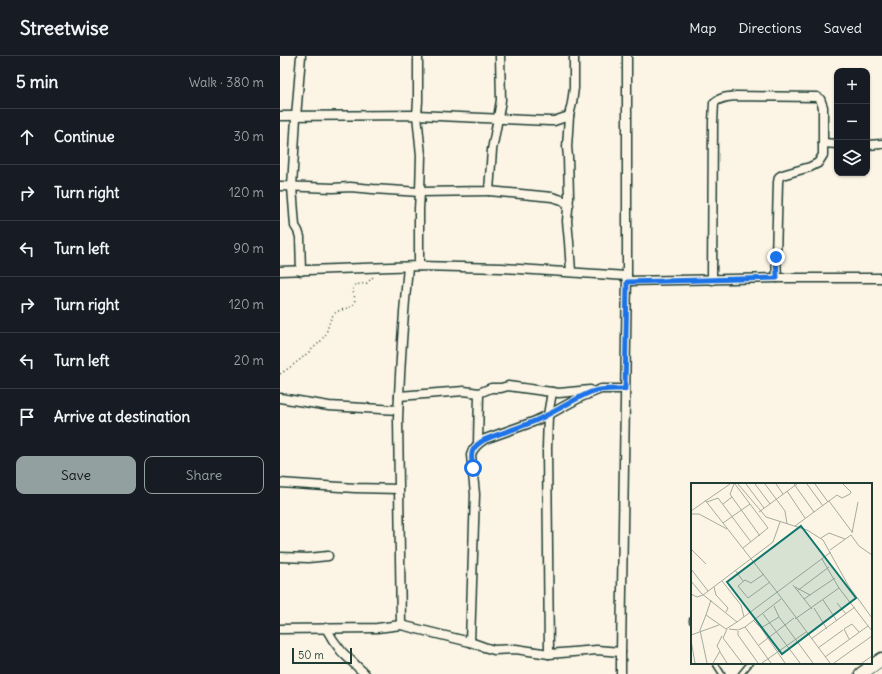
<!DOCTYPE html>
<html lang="en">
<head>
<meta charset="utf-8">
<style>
  body { margin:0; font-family:Delius,sans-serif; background:#242831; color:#f1f3f6 }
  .controls { position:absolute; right:12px; top:12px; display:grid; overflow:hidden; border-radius:8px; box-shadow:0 1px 3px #0004 }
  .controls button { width:36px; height:36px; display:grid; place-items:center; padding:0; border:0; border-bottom:1px solid #363941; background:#171b24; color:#f1f3f6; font:20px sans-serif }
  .scale { position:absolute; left:12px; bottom:10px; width:60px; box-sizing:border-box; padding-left:4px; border:2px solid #1f3d34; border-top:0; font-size:11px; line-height:14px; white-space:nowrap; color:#1f3d34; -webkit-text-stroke:3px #fcf5e5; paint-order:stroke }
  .stop { position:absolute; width:12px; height:12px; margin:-9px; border:3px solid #1a73e8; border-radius:50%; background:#fff }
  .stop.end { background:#1a73e8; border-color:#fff; box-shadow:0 1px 4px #0008 }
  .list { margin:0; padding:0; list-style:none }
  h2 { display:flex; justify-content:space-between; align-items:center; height:52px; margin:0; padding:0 16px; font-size:17px }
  h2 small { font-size:13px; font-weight:400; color:#9ea1a6 }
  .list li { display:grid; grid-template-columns:26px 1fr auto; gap:12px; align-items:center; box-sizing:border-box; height:56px; padding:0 16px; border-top:1px solid #363941 }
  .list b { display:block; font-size:15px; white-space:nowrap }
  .list em { font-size:13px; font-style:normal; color:#9ea1a6 }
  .actions { display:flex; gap:8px; padding:12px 16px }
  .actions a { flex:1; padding:9px 0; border:1px solid #92a19f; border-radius:8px; text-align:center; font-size:14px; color:#92a19f }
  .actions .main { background:#92a19f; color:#111 }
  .icon { flex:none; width:22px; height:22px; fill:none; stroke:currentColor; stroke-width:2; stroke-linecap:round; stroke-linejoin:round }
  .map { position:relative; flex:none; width:602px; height:618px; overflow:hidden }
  header { display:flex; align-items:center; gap:24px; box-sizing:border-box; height:56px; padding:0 20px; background:#171b24; border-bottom:1px solid #363941 }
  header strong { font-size:19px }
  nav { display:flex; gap:22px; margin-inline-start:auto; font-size:14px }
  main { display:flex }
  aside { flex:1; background:#171b24 }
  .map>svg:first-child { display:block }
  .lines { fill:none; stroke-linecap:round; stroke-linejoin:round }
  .lane-casing { stroke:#1f3d34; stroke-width:7 }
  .street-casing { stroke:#1f3d34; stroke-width:11 }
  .secondary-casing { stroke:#1f3d34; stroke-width:15 }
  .path { stroke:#1f3d34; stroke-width:1.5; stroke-dasharray:1 3; stroke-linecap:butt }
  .lane { stroke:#fcf5e5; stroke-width:4 }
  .street { stroke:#fcf5e5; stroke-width:8 }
  .secondary { stroke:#fcf5e5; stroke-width:12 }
  .route { stroke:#1a73e8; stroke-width:5 }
  .inset-road { fill:none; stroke:#a4ab9e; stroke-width:1 }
  .view { fill:#0f766e; fill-opacity:0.15; stroke:#0f766e; stroke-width:2 }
  .inset-edge { fill:none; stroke:#1f3d34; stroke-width:2 }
</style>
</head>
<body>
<header>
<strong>Streetwise</strong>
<nav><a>Map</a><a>Directions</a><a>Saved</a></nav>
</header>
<main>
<aside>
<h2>5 min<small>Walk · 380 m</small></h2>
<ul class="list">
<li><svg class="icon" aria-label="ahead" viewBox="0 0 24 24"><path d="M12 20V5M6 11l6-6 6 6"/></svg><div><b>Continue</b></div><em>30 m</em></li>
<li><svg class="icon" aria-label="right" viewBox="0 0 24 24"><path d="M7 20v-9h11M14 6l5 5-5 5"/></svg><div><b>Turn right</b></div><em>120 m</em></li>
<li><svg class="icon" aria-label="left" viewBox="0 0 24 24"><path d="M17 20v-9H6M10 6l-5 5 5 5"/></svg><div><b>Turn left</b></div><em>90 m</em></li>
<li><svg class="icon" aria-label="right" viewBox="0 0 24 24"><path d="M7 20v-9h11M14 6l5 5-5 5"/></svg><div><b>Turn right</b></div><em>120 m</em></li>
<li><svg class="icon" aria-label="left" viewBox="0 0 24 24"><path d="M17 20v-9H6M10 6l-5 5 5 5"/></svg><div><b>Turn left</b></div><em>20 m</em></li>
<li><svg class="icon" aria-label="arrive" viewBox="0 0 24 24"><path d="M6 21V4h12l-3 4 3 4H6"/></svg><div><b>Arrive at destination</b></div></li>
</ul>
<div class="actions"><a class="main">Save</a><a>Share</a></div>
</aside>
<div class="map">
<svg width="602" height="618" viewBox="0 0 602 618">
  <rect width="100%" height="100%" fill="#fcf5e5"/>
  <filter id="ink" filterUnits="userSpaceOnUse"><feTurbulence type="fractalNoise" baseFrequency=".025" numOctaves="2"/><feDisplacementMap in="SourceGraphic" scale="8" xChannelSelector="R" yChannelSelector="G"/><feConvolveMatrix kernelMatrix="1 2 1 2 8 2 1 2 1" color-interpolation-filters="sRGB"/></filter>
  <g filter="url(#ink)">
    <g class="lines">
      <g class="lane-casing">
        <g id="lane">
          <polyline points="412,564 412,565"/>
          <polyline points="435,607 442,618"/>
          <polyline points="461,618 470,607"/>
        </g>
      </g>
      <g class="street-casing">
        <g id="street">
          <polyline points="0,60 137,59 269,65 274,65 289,60"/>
          <polyline points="543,87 557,88"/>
          <polyline points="587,89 602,88"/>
          <polyline points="0,130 53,132 70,131 93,133 140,136 141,99 137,59 138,45 138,0"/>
          <polyline points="209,135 272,141 282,144 289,149"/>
          <polyline points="139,210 139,153 140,136 209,135 212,94 218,62 221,44 220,0"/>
          <polyline points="0,215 139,210 222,212 347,220"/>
          <polyline points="21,215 20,181 18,175 15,170 12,131 16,61 21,0"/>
          <polyline points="291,216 289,186 287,165 289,141 288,101 287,91 289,60 292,47 294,32 294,0"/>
          <path d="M432,224L433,66L434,47C440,41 448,41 456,40L537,41L540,43L543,51V99L538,107L530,111L502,119L499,121L498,126L496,201L497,222"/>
          <polyline points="347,225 497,222 602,222"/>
          <polyline points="119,340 184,335 199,337 211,332 221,332 228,330 279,337 310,334"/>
          <polyline points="0,342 49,350 118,354"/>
          <polyline points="198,388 199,337"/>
          <polyline points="0,427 75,432 119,433"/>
          <polyline points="0,501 28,502 48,500"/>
          <path d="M121,569L118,363C120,312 123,262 128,211"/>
          <polyline points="46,572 53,584 62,596 85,618"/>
          <polyline points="0,573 97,572 121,569 190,586 204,591 214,594 236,593 269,598 317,594 341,596"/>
          <polyline points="190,586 195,438 191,399 193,394 198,388 205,383 253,366 268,359 301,341 321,333 345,333"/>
          <polyline points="269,598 267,392 268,359 272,336"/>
          <polyline points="341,618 341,596 347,220 347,0"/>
        </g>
      </g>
      <g class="secondary-casing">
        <polyline id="secondary" points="581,618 602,603"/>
      </g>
      <path class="path" d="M0,318C11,311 20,304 30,295C34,291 40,287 43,282C49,275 48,263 55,257C60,253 71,253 74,247C77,240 70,236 75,229L87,227L94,220"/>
      <use href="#lane" class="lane"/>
      <use href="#street" class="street"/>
      <use href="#secondary" class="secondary"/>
    </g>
  </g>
  <g class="lines" filter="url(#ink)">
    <path class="route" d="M193,412C192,406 190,399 193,394C199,384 211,381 222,377C237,372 253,367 267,359C282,352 296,342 311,336C322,332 333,333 345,333L347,226L497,222L496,201"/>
  </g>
  <g transform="translate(411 427)">
    <rect width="181" height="181" fill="#fcf5e5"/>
    <path class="inset-road" d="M44,1L77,45L52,65M47,1L75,34L116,47L132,57L157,102L181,135M55,1L73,25M64,1L79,21M74,1L94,28L96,41M85,1L92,11M103,1L123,29M116,1L132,23M124,1L137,19M96,8L114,35M41,14L39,11L43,1M14,17L86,109M138,18L161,49M16,19L27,15L60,59M32,21L41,14L69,53M0,28L39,1M68,29L106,1M0,31H8L36,46M32,40L59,21M104,43L146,12L151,15L159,11L160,9L152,1M161,50L167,19M130,55L138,50L154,56M0,66L15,81M139,67L160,52L168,63L181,72M131,76L148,105L181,148M0,86L17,108M44,87L52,98M73,91L60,100L54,97L47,103L57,115L79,99M0,98L10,110L46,139L140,69M31,98L50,122L53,134M102,102L121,126M23,104L25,112L37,125L35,129M104,104L119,112M106,108L138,84M86,109L139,180M0,111L6,114L12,112L82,59L89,39M113,116L144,95M132,117L146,138M146,120L155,131M83,123L88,134M123,125L136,146M72,131L109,180M15,132L20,117M104,136L148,105M62,137L70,145L88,134L94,142L103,135M54,144L80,180M70,145L94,180M36,146L32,155L51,180M38,146L47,147L54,144L90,116M47,148V152L67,180M0,152L28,142M120,156L164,124M158,156L153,146L161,141L168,149M0,157L4,180M68,162L94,142L122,180M127,165L152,147M29,169L36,180M134,174L177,143M16,180L9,147L15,132L35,146L46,139M22,180L29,168L26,163L31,153M71,180L115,149M143,180L181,153M171,180L181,173"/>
    <path class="view" d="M110,43L165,115L91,171L36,99Z"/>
    <rect width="181" height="181" class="inset-edge"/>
  </g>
</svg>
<div class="controls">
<button>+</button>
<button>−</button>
<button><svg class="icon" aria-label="layers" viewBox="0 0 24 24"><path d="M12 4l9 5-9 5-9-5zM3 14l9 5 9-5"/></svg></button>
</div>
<div class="scale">50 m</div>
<div class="stop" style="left:193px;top:412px"></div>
<div class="stop end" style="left:496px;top:201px"></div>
</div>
</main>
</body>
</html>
